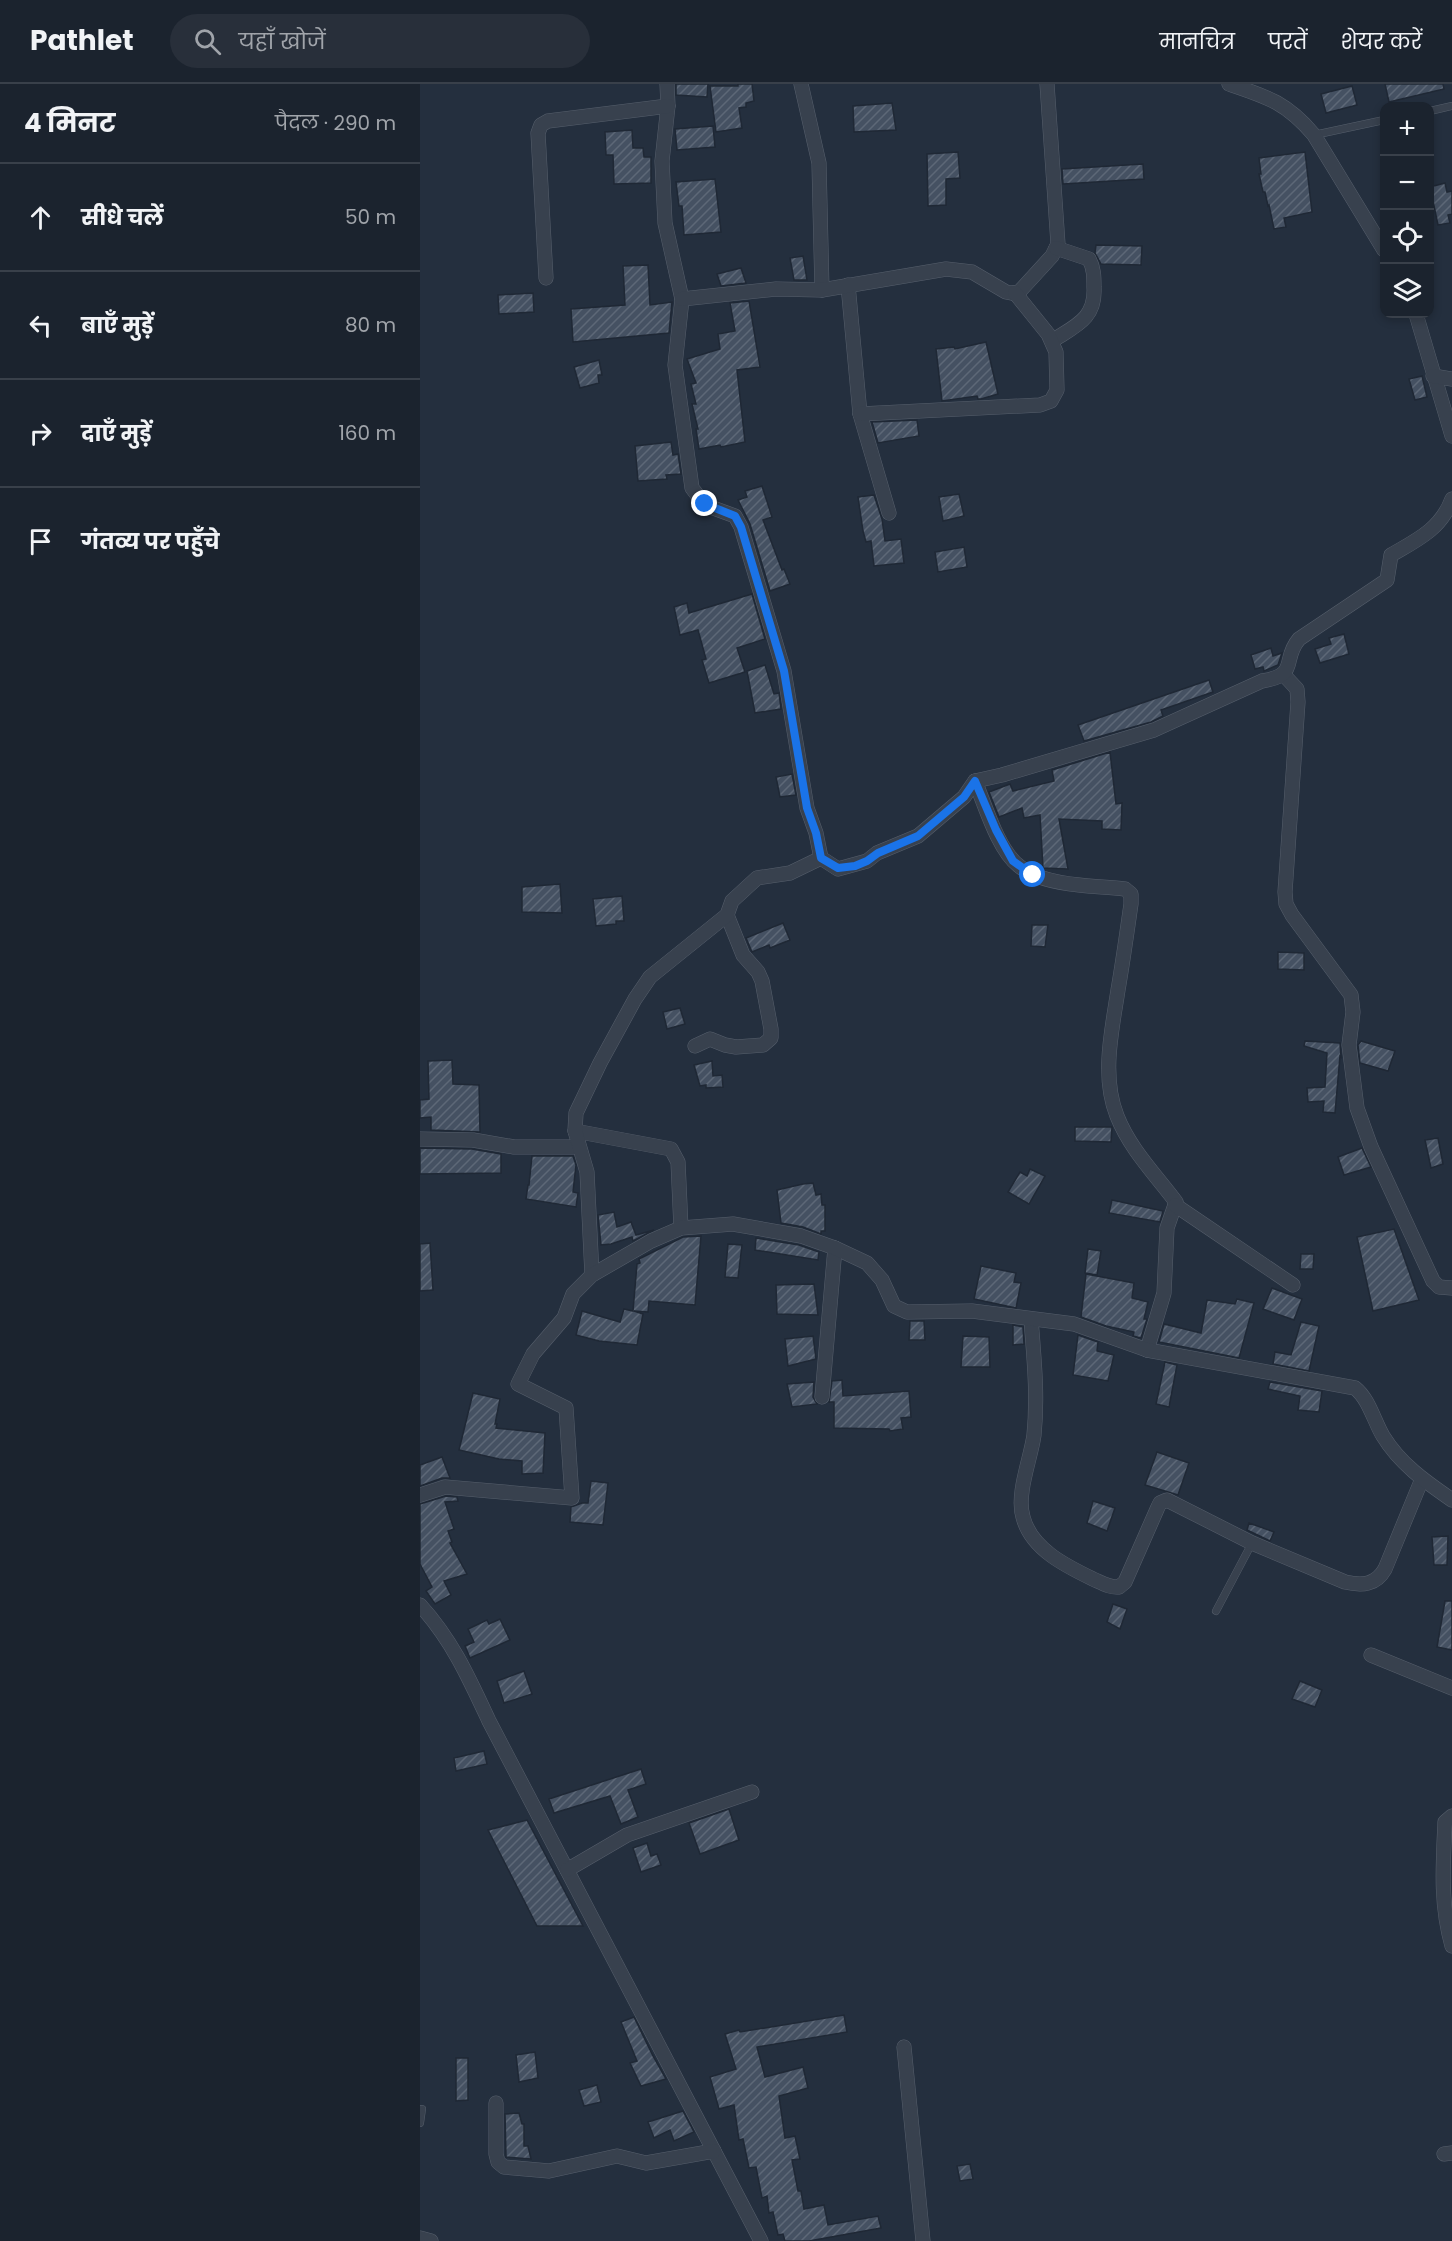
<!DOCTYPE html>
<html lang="hi">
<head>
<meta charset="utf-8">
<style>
  body { margin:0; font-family:Poppins,"Noto Sans Devanagari",sans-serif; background:#282f3a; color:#f1f3f6 }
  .controls { position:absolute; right:18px; top:18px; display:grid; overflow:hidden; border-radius:12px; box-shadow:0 3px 9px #0003 }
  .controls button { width:54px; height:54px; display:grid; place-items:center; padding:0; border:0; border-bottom:2px solid #39404a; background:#1b232e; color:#f1f3f6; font:30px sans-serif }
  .stop { position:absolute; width:18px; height:18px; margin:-14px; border:4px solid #1a73e8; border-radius:50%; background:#fff }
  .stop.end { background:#1a73e8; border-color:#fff; box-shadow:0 2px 6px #0008 }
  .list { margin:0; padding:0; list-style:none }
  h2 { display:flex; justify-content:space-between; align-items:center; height:78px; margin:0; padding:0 24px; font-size:26px }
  h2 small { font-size:20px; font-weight:400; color:#a0a4aa }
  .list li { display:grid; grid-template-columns:39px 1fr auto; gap:18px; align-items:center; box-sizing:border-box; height:108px; padding:0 24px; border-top:2px solid #39404a }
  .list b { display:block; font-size:22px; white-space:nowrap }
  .list em { font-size:20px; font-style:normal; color:#a0a4aa }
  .icon { flex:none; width:33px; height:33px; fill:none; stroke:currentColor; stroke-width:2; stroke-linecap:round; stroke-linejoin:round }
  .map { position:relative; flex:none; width:1032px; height:2157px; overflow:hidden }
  header { display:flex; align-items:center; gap:36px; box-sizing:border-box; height:84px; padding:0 30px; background:#1b232e; border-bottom:2px solid #39404a }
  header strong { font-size:28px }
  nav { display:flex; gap:33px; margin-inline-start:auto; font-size:21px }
  .search { width:420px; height:54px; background:#282f3a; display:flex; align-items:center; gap:15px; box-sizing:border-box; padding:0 21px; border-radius:33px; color:#a0a4aa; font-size:22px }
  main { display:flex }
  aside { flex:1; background:#1b232e }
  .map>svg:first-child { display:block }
  .building { fill:url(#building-hatch); stroke:#1f2835; stroke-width:1.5 }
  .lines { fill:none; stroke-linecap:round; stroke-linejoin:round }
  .lane-casing { stroke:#565f6c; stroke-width:8 }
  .street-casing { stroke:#565f6c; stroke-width:15 }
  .lane { stroke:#38414e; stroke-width:7 }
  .street { stroke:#38414e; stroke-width:14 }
  .route { stroke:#1a73e8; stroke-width:8 }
</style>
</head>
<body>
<header>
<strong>Pathlet</strong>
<div class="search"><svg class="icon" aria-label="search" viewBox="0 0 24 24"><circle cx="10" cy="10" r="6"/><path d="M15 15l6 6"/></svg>यहाँ खोजें</div>
<nav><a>मानचित्र</a><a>परतें</a><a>शेयर करें</a></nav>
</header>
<main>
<aside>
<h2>4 मिनट<small>पैदल · 290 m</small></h2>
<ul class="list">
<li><svg class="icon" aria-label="ahead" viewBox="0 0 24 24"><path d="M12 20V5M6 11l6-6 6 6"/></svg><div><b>सीधे चलें</b></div><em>50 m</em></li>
<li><svg class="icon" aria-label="left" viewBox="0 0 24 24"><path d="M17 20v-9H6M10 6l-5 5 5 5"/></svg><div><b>बाएँ मुड़ें</b></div><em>80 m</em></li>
<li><svg class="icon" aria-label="right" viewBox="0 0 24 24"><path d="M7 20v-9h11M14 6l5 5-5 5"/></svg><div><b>दाएँ मुड़ें</b></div><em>160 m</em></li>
<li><svg class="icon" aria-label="arrive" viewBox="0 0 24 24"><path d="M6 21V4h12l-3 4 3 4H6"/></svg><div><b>गंतव्य पर पहुँचे</b></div></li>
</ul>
</aside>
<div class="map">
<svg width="1032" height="2157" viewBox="0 0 1032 2157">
  <defs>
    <pattern id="building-hatch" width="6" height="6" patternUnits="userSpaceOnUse" patternTransform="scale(1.5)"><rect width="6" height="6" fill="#455162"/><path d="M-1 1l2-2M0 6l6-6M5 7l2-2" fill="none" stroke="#5d6877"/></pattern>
  </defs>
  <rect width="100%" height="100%" fill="#242f3e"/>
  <g class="building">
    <polygon points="256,0 288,0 287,13 256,11"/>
    <polygon points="318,0 332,0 334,17 326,19 326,23 319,24 322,44 296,48 290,2 318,2"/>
    <polygon points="965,0 1023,0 1024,5 969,18"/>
    <polygon points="932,2 937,21 906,29 901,10"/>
    <polygon points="472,19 476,46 434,48 433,22"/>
    <polygon points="293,42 295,63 257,66 255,45"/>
    <polygon points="212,46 213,64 223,64 224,73 231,73 231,99 194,100 193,71 186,71 185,48"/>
    <polygon points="538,68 540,94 526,95 526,121 508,122 507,70"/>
    <polygon points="885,68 892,128 864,134 866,143 854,145 849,121 848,122 845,108 843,108 839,90 841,90 839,74"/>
    <polygon points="723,80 724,95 643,100 642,85"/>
    <polygon points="295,95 301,148 264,151 262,122 259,122 256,98"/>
    <polygon points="1025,99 1027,108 1032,107 1032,130 1028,131 1030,139 1018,141 1010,103"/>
    <polygon points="676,161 722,162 721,181 681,180 675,169"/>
    <polygon points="383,172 387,196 374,196 370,174"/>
    <polygon points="228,181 230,221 252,218 249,249 153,258 151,225 205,221 203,182"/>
    <polygon points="321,184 326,199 301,202 297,190"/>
    <polygon points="113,209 114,228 79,230 78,211"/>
    <polygon points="329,217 340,283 317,286 325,358 301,363 300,361 279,365 276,345 278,345 272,320 276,320 271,300 276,299 267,275 300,265 298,250 315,247 310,219"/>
    <polygon points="566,258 578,310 561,315 558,315 557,312 522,317 516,265 534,263 535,265"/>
    <polygon points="179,276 182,291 178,291 179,299 160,304 154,283"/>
    <polygon points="1002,292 1007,313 995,316 989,295"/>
    <polygon points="497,336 499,352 458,359 452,338"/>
    <polygon points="251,358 253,371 258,370 261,390 246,391 247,395 218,397 215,362"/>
    <polygon points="342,402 352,433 343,436 362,486 364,485 370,500 350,507 330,440 318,416 327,413 325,407"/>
    <polygon points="539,410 544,432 523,437 519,413"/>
    <polygon points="454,411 462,435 465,457 481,455 484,479 454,482 451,457 446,458 443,447 438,413"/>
    <polygon points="544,463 547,483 518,488 515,468"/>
    <polygon points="332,510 345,555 317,564 325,588 289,599 282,576 286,575 278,546 260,551 254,523 267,519 269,529"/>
    <polygon points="924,550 929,570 900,579 895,565 911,560 909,554"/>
    <polygon points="851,564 853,572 862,569 858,581 844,587 843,583 835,585 831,571"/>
    <polygon points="345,581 354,610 359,609 361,625 335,629 327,587"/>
    <polygon points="789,596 793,608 741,626 743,632 731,638 664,657 658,641"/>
    <polygon points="690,668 696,720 702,719 701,746 682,745 682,737 639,735 648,785 623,784 620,731 604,734 602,724 579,733 569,708 590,700 593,707 634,697 632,686"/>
    <polygon points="372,690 376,711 360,713 356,693"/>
    <polygon points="140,800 142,829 102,828 102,803"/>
    <polygon points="202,812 204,837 196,837 196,840 176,842 173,815"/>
    <polygon points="363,839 370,856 350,864 349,861 332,868 326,854"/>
    <polygon points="612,841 628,841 625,863 611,862"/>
    <polygon points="858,868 884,869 884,886 858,885"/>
    <polygon points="260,924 265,940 247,945 243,928"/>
    <polygon points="885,957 920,959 921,973 920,972 915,1029 903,1028 904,1017 888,1018 887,1004 905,1003 907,969 884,962"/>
    <polygon points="941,957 975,967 968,987 940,979 938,961"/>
    <polygon points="32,976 33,1000 59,1001 60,1048 11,1046 11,1033 0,1034 0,1016 9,1015 8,977"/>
    <polygon points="292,977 293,992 302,991 303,1003 286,1004 286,1001 280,1002 274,981"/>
    <polygon points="655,1043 692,1043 691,1058 655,1057"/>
    <polygon points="1018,1054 1023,1080 1011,1084 1005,1056"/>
    <polygon points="0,1064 52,1065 81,1070 81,1089 0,1090"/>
    <polygon points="942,1064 951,1083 924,1091 918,1073"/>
    <polygon points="112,1072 153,1072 156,1081 153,1108 158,1109 156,1123 106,1115 108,1101 109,1101"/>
    <polygon points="610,1085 625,1092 609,1120 588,1108 600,1088 607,1092"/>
    <polygon points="393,1099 396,1111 401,1110 402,1121 405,1121 405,1147 401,1147 401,1150 383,1143 361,1139 357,1106 383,1100"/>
    <polygon points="692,1116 743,1127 740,1138 689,1129"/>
    <polygon points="194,1128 197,1143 211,1138 216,1151 234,1146 213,1157 212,1153 191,1160 181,1161 178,1131"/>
    <polygon points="974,1145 999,1216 953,1227 937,1153"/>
    <polygon points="281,1152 275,1221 229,1217 228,1228 214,1227 223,1230 217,1261 179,1257 156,1251 162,1227 200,1238 204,1225 213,1227 217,1180 220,1179 219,1175 263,1153"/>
    <polygon points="336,1154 379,1161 399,1168 398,1176 335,1166"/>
    <polygon points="10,1159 13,1206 0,1207 0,1160"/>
    <polygon points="308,1160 322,1161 318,1194 305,1193"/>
    <polygon points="668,1165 681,1167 677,1191 665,1189"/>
    <polygon points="881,1170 894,1170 893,1185 880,1185"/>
    <polygon points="561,1182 596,1189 594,1198 601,1199 596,1224 554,1215"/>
    <polygon points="666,1190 714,1199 712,1214 728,1218 724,1235 727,1235 721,1254 713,1252 714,1248 686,1242 661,1233"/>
    <polygon points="394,1200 398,1231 357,1230 356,1201"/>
    <polygon points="852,1204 882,1215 874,1236 843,1225"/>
    <polygon points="817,1215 834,1219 819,1274 739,1258 744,1240 781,1249 787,1216 815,1220"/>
    <polygon points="490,1237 504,1237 505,1256 489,1256"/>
    <polygon points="881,1238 899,1242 889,1287 853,1280 855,1268 871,1271"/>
    <polygon points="593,1241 603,1243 604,1260 593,1261"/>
    <polygon points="658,1251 678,1258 677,1267 694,1271 688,1297 653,1291"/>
    <polygon points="393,1252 396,1275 368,1282 365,1255"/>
    <polygon points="543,1252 569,1253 570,1283 541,1283"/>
    <polygon points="745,1278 757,1281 749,1323 736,1320"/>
    <polygon points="422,1296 423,1312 489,1307 491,1333 481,1334 483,1345 470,1347 469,1345 414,1344 414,1318 409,1318 412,1297"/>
    <polygon points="394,1298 393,1313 397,1320 372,1323 367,1300"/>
    <polygon points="850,1298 902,1307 899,1328 878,1326 880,1312 848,1305"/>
    <polygon points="53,1309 80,1315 75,1340 77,1340 76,1344 125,1349 123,1389 102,1390 102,1377 79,1375 39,1366"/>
    <polygon points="737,1368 769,1379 758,1411 725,1401"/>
    <polygon points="22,1373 30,1394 22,1394 0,1402 0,1381"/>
    <polygon points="171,1397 188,1399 183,1441 150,1438 151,1423 162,1419 168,1419"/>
    <polygon points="26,1412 37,1413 38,1417 25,1418 34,1445 28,1447 32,1458 30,1459 47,1490 24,1497 31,1511 15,1520 6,1507 12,1503 0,1480 0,1420"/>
    <polygon points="673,1417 695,1424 687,1447 667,1439"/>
    <polygon points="829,1439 854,1448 850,1457 827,1446"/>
    <polygon points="1028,1452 1027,1481 1014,1481 1012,1453"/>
    <polygon points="1025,1517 1032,1517 1032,1566 1017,1563"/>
    <polygon points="693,1520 707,1525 700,1545 687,1538"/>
    <polygon points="80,1535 90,1556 50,1574 45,1562 54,1558 48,1545 67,1536 69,1540"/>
    <polygon points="104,1587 112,1610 84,1619 77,1597"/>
    <polygon points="880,1597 902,1606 895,1623 872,1615"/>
    <polygon points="64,1667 67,1680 36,1687 34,1674"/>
    <polygon points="221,1685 226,1700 208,1706 218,1733 201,1740 190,1712 134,1729 129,1715"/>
    <polygon points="309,1725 319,1756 280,1770 269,1739"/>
    <polygon points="107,1736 163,1842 117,1842 68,1746"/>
    <polygon points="227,1759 231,1772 237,1770 241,1781 221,1788 213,1764"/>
    <polygon points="424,1931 427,1948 337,1963 345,1993 383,1983 388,2004 359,2012 365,2054 375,2052 380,2075 372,2076 378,2107 381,2107 384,2125 404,2121 408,2141 458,2132 461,2144 389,2157 365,2157 363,2150 358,2151 353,2128 349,2129 347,2112 342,2114 336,2083 329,2084 323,2055 319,2056 314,2021 299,2025 290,1993 316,1985 305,1950 319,1946 320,1948"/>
    <polygon points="214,1933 233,1972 246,1995 221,2002 210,1979 217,1977 201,1938"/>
    <polygon points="115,1968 118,1994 99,1998 96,1971"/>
    <polygon points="36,1974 48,1974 48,2016 36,2017"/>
    <polygon points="177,2001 181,2018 164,2022 159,2006"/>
    <polygon points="263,2027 274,2048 254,2057 250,2046 234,2054 228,2038"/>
    <polygon points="99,2029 102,2040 104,2040 104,2062 108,2062 111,2075 86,2073 85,2030"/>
    <polygon points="550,2080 553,2095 540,2097 537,2082"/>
  </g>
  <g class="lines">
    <g class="lane-casing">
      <g id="lane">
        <polyline points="1010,27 1032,22"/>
        <polyline points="894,51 964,36"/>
        <polyline points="796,1527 832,1459"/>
        <polyline points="0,2039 2,2025"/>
      </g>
    </g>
    <g class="street-casing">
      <g id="street">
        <polyline points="247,0 248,22 242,77 245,139 262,215 255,281 272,404 285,421 315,432 321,443 364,587 387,724 396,749 401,774"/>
        <polyline points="381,0 399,79 402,206"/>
        <path d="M809,0C848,13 867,19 894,51L964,166"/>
        <polyline points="126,194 118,49 121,41 128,37 248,22"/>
        <polyline points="428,201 440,330 469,429"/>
        <polyline points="262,215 356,205 402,206 526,185 552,188 586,208 591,209 599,208 632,172 638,160 627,0"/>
        <polyline points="996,230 1032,352"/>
        <path d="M632,257C655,242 676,235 674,203C674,193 674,184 669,175L636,164"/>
        <polyline points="1013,292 1032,295"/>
        <polyline points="440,330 620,321 631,317 637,306 636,268 628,250 595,209"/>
        <polyline points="863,590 877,605 878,618 865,808 866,820 872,831 931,911 933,928 929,961 937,1024 951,1063 1013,1197 1019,1203 1032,1204"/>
        <path d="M555,697C565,721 578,766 599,782C615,795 639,799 659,801C675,803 690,803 705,805L711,810V820C707,848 703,877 698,906C692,946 681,992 697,1032C710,1065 735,1090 756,1118L747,1144L744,1209L727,1266"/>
        <polyline points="275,962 290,955 305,961 316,963 343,961 351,954 351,945 342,897 338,888 323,871 307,831"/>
        <polyline points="155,1047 251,1065 258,1078 261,1144"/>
        <polyline points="0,1055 53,1056 94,1063 159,1063"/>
        <polyline points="755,1121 873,1201"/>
        <path d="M172,1191L167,1088L155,1047L156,1029L180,979L215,915L230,893L307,831L312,817L337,794L370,789L401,774L418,785L447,777L457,769L498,752L544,713L555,697L582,691L734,646L842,597C880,591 861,576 879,555L967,496L971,471C997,456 1021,445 1032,415"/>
        <path d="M611,1235C614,1274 618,1312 614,1351C611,1374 596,1410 603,1433C611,1465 646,1482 673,1495C682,1499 690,1504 699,1503L705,1498L738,1423L740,1419L747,1416L832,1459L925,1498C942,1502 956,1501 965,1485L1002,1395"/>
        <polyline points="402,1313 415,1164"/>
        <path d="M0,1411L25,1403L152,1414L146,1324L98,1300L113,1270L144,1234L153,1210L172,1191L231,1157L261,1144L313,1140L381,1152L415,1164L447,1179L462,1196L474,1222L487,1228L552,1227L654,1240L727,1266L935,1304C949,1315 954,1337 963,1352C980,1380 1006,1398 1032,1416"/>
        <path d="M0,1521C32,1556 49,1594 69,1637L341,2157"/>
        <polyline points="951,1571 1032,1604"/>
        <path d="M1032,1732L1025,1738C1023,1782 1020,1819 1032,1862"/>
        <polyline points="147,1786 207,1751 332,1708"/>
        <polyline points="484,1963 503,2157"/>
        <polyline points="76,2019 76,2070 78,2078 84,2083 129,2087 197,2072 226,2079 294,2067"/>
        <polyline points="1024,2070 1032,2069"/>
        <polyline points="0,2154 11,2157"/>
      </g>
    </g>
    <use href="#lane" class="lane"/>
    <use href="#street" class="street"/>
  </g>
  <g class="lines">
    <polyline class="route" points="285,420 315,432 321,443 364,587 387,724 396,749 401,774 418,784 435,782 447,777 458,769 498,752 544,713 555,697 576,746 593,777 613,791"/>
  </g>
</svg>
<div class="controls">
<button>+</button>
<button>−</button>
<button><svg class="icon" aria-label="locate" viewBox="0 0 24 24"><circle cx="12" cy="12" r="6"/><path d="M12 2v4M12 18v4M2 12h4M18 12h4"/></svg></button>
<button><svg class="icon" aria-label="layers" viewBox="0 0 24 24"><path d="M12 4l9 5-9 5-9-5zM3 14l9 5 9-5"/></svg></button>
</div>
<div class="stop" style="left:613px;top:791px"></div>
<div class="stop end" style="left:285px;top:420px"></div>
</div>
</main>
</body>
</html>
